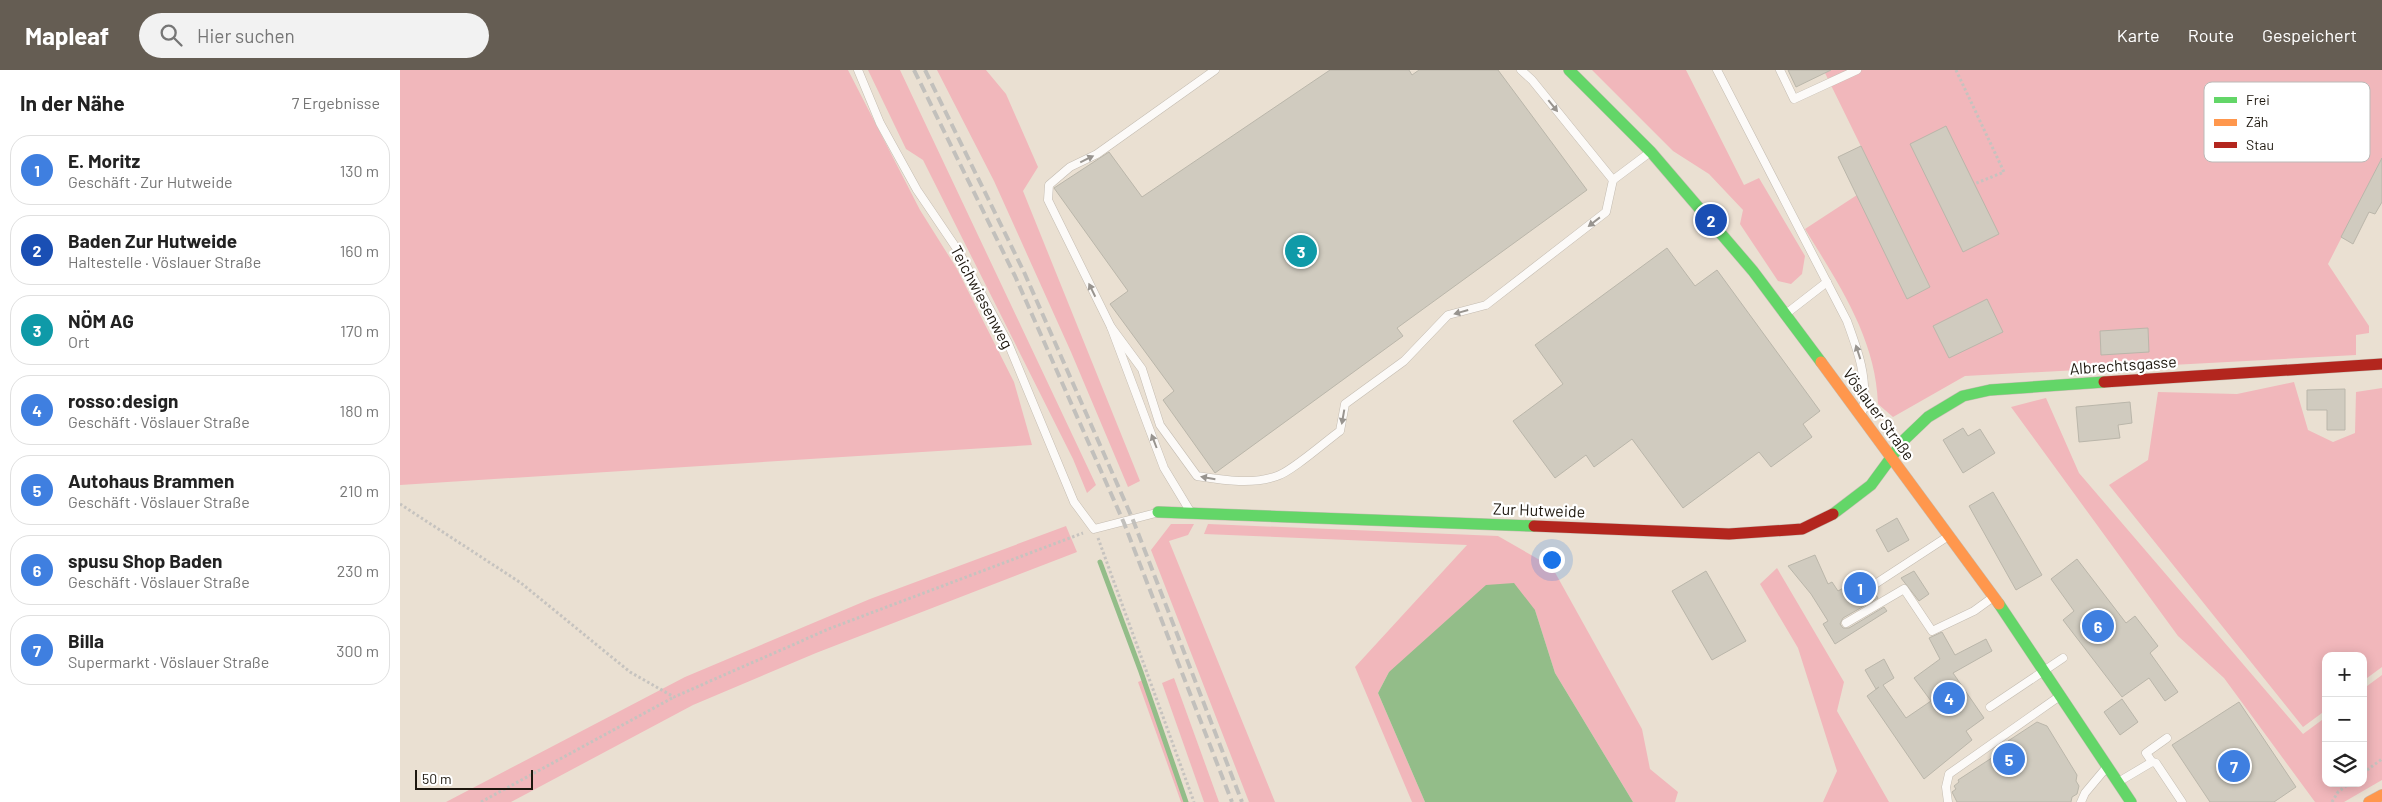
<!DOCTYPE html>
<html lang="de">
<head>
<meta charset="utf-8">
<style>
  body { margin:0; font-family:Barlow,sans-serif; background:#f2f2f2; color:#222 }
  .controls { position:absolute; right:15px; bottom:15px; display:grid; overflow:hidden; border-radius:10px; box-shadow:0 2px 12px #0003 }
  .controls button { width:45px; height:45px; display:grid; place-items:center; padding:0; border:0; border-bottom:1px solid #e0e0e0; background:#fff; color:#222; font:25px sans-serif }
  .scale { position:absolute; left:15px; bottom:12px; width:118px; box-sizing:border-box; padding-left:5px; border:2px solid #1d170e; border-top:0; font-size:14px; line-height:18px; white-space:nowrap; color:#1d170e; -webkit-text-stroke:4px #fff; paint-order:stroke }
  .you { position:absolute; left:1151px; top:489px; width:18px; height:18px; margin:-12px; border:4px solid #fff; border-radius:50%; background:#1a73e8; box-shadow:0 0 0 8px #1a73e833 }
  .badge { display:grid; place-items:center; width:32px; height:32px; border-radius:50%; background:#655d53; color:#fff; font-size:16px; font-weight:700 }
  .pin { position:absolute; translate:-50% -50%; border:2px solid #fff; box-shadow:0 1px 5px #0006 }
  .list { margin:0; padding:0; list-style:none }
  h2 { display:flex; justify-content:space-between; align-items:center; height:65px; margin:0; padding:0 20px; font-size:21px }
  h2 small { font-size:16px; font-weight:400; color:#767676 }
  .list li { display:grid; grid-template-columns:32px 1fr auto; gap:15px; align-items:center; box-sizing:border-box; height:70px; margin:0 10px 10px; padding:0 10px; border:1px solid #e0e0e0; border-radius:20px }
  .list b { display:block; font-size:19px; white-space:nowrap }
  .list p { margin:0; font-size:16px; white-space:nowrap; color:#767676 }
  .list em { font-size:16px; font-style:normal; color:#767676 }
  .icon { flex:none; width:28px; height:28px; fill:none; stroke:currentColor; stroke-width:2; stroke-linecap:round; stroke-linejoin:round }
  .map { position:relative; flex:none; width:1982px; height:732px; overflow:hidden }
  header { display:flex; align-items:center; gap:30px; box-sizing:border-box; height:70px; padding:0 25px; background:#655d53; color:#fff }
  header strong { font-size:24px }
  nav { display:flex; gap:28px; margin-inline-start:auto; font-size:18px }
  .search { width:350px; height:45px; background:#f2f2f2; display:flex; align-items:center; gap:12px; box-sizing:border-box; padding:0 18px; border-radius:28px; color:#767676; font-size:19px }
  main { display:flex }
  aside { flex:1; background:#fff }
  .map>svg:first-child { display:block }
  .green { fill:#f1b7bb }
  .water { fill:#93bd89 }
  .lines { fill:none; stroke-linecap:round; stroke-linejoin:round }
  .stream { stroke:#93bd89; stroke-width:5 }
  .building { fill:#d0cbbf; stroke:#bab6aa }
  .lane-casing { stroke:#c4bcb1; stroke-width:9 }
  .fast-casing { stroke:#c4bcb1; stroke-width:12 }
  .slow-casing { stroke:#c4bcb1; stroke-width:12 }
  .jam-casing { stroke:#c4bcb1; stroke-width:12 }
  .path { stroke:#c6c3bf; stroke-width:3; stroke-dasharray:2.5 2.5; stroke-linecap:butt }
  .lane { stroke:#fcfaf8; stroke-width:8 }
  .fast { stroke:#63d668; stroke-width:11 }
  .slow { stroke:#ff974d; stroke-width:11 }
  .jam { stroke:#b3261e; stroke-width:11 }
  .rail { stroke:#c2c0bc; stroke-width:4; stroke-dasharray:10 5; stroke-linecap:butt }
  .oneway { fill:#98948f }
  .labels { text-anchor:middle; stroke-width:4.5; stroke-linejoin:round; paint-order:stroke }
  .street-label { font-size:16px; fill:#1d170e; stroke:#fff }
  .key { fill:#fff; stroke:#bbb9b7; stroke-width:1 }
  .key-label { font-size:14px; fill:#1d170e }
</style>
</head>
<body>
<header>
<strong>Mapleaf</strong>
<div class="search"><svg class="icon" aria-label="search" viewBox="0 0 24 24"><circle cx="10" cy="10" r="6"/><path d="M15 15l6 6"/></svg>Hier suchen</div>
<nav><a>Karte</a><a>Route</a><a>Gespeichert</a></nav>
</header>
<main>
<aside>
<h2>In der Nähe<small>7 Ergebnisse</small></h2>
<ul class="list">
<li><span class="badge" style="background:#3f7fe0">1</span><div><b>E. Moritz</b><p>Geschäft · Zur Hutweide</p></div><em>130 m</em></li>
<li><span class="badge" style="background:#1a4fb4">2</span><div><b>Baden Zur Hutweide</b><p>Haltestelle · Vöslauer Straße</p></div><em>160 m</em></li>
<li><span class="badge" style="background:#0f9aa8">3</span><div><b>NÖM AG</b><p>Ort</p></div><em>170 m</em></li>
<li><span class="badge" style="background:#3f7fe0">4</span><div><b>rosso:design</b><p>Geschäft · Vöslauer Straße</p></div><em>180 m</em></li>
<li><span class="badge" style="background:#3f7fe0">5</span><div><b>Autohaus Brammen</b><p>Geschäft · Vöslauer Straße</p></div><em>210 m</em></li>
<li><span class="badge" style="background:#3f7fe0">6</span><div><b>spusu Shop Baden</b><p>Geschäft · Vöslauer Straße</p></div><em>230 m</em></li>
<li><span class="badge" style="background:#3f7fe0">7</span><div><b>Billa</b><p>Supermarkt · Vöslauer Straße</p></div><em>300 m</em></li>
</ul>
</aside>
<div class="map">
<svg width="1982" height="732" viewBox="0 0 1982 732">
  <rect width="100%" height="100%" fill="#eae0d2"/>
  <g class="green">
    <polygon points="0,0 448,0 520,140 557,199 614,312 632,375 0,415"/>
    <polygon points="468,0 500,0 696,415 687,423 673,389 523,90 506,79"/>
    <polygon points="537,0 586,0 606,24 638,97 623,121 740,411 728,417 671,282 594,111"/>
    <polygon points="1192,0 1286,0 1344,115 1359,108 1405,186 1402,204 1391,214 1378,211 1340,154 1343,140 1309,104 1273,81"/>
    <path d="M1431,0H1982V88L1928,194L1969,256V263L1956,265V285L1565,306L1493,347L1478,334C1476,268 1438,213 1405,159L1457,125L1508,228L1530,217L1425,3Z"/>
    <polygon points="1894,312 1908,360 1933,372 1955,363 1956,322 1982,318 1982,597 1963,611 1963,586 1926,586 1926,640 1903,657 1709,415 1748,390 1758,322 1837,324"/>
    <polygon points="1646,328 1679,403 1903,664 1926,647 1926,713 1963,713 1963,619 1982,605 1982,710 1944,732 1915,732 1824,608 1778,566 1611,337"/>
    <polygon points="771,454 794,454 788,465 769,471 875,732 849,732 751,480"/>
    <polygon points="808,454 1098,466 1152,497 1242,659 1250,699 1278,722 1275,732 1233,732 1155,603 1135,540 989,602 978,623 1025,732 1012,732 955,597 1067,475 804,464"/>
    <polygon points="666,456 677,482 416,583 293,635 111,732 46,732 285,607 470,529"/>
    <polygon points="1377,498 1444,612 1437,641 1489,732 1423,732 1437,701 1398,578 1360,514"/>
    <polygon points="774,608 819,732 804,732 762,613"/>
    <polygon points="743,610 788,732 781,732 738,612"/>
  </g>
  <polygon class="water" points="1114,513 1135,540 1155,603 1233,732 1025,732 978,623 989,602 1086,515"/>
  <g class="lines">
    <polyline class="stream" points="700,492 741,602 786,732"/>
  </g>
  <g class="building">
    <polygon points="930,0 1009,0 1012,5 1019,0 1098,0 1187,120 997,258 1003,266 815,403 763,330 774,321 710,234 728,221 654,118 709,82 742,127"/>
    <polygon points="1388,0 1431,0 1396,17"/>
    <polygon points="1546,56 1599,164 1563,182 1510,74"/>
    <polygon points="1461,76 1530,217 1507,229 1438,87"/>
    <polygon points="1982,88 1982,132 1975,144 1969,142 1953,174 1941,167"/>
    <polygon points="1267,178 1295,216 1317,200 1420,341 1403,354 1412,367 1371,397 1359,382 1283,438 1232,369 1194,397 1186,385 1155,408 1113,351 1163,314 1135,275"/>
    <polygon points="1587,229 1603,262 1549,288 1533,256"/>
    <polygon points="1748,258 1749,282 1701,285 1700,261"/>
    <polygon points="1945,319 1945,360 1927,360 1927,340 1907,340 1907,320"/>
    <polygon points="1730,332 1732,353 1718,355 1720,368 1679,372 1676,337"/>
    <polygon points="1563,358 1568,366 1580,359 1595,383 1563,403 1543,370"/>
    <polygon points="1593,422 1642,505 1616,520 1569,436"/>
    <polygon points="1497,448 1509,470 1488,482 1476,460"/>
    <polygon points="1415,485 1428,514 1432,512 1438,521 1447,516 1457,533 1474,522 1478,528 1443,548 1440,554 1443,558 1449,558 1484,537 1487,541 1435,574 1423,554 1428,551 1411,524 1388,496"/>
    <polygon points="1677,489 1726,553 1735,546 1758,576 1750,583 1778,622 1765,631 1749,608 1722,627 1663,550 1674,541 1651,509"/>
    <polygon points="1306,501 1346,571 1312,590 1272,521"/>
    <polygon points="1514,501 1529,524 1519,531 1501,508"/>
    <polygon points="1542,562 1555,585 1586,569 1592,581 1553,603 1584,648 1566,661 1572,670 1524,709 1467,626 1479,617 1476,619 1465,600 1484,589 1494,608 1483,615 1506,648 1531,631 1514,608 1540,589 1529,568"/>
    <polygon points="1722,629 1738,652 1720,665 1704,642"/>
    <polygon points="1839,632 1896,717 1874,732 1810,732 1772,675"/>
    <polygon points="1637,652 1647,656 1677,705 1676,711 1679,716 1677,724 1672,727 1671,732 1557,732 1552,722 1556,719 1554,716 1559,712 1558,710 1610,676 1608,671"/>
  </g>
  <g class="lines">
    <g class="lane-casing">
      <g id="lane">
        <polyline points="458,0 480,53 517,120 559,182 608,273 674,432 694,459 756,443"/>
        <polyline points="1121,0 1132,10 1213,110 1249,83"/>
        <path d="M1317,0L1447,251C1458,281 1468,308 1463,340"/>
        <polyline points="1380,0 1394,29 1457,0"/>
        <polyline points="1387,243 1427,212"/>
        <path d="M711,257L742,299L760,355L797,406C823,410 852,415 877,406C891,402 926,371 940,361L945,334L1004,291L1048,245L1086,235L1206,142L1213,110"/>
        <polyline points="790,441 764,398 711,257 648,130 649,115 670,97 697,84 815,0"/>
        <polyline points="1469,518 1547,467"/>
        <polyline points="1446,553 1504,519 1532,561 1574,541 1592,528"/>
        <polyline points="1590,637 1663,588"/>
        <polyline points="1752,692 1746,683 1767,668"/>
        <polyline points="1720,711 1752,692 1756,693 1782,732"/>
        <polyline points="1548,732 1546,717 1549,704 1657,628"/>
        <polyline points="1681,732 1685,723 1706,698"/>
      </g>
    </g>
    <g class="fast-casing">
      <g id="fast">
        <polyline points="1169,0 1251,82 1353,201 1421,292"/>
        <polyline points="758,442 1134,456"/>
        <polyline points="1433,444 1471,415 1504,370 1528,347 1563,326 1590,320 1704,312"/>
        <polyline points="1599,534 1731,732"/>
      </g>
    </g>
    <g class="slow-casing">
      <g id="slow">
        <polyline points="1421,292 1599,534"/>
        <polyline points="1969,732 1982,725"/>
      </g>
    </g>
    <g class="jam-casing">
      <g id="jam">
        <polyline points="1704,312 1982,294"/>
        <polyline points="1134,456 1329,464 1402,459 1433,444"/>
      </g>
    </g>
    <g class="path">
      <polyline points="1556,0 1604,102 1574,114"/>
      <polyline points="0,434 121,513 230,602 274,627 431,558 683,463"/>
      <polyline points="698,468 794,732"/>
      <polyline points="1963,703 1982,689"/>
      <polyline points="81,732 274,627"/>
      <polyline points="1932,732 1938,722 1950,713"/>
    </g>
    <use href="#lane" class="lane"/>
    <use href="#fast" class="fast"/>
    <use href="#slow" class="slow"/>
    <use href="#jam" class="jam"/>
    <g class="rail">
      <polyline points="514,0 615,206 724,453 832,732"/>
      <polyline points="525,0 624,202 733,450 842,732"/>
    </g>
  </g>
  <defs><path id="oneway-solid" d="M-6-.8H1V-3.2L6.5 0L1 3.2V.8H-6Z" transform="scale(1.25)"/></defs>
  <g class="oneway">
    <use href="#oneway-solid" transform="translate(1153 36) rotate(51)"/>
    <use href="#oneway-solid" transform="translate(687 89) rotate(-26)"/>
    <use href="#oneway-solid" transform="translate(1194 152) rotate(142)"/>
    <use href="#oneway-solid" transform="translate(692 220) rotate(-116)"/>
    <use href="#oneway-solid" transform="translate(1061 242) rotate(164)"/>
    <use href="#oneway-solid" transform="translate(1458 282) rotate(-108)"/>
    <use href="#oneway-solid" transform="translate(943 347) rotate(100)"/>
    <use href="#oneway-solid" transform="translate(754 371) rotate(-111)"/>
    <use href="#oneway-solid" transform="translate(808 408) rotate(-170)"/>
  </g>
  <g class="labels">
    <g class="street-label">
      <text transform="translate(582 227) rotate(62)" y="6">Teichwiesenweg</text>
      <text transform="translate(1723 295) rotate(-4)" y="6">Albrechtsgasse</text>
      <text transform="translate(1479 344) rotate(54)" y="6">Vöslauer Straße</text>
      <text transform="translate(1139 440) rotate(2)" y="6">Zur Hutweide</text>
    </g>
  </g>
  <rect x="1804" y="12" width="166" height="80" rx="8" class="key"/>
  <rect x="1814" y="27" width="23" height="6" fill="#63d668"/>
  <rect x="1814" y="49" width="23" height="7" fill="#ff974d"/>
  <rect x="1814" y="72" width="23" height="6" fill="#b3261e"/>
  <g class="key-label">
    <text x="1846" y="35">Frei</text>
    <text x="1846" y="57">Zäh</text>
    <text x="1846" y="80">Stau</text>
  </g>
</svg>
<div class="controls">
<button>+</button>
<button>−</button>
<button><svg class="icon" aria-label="layers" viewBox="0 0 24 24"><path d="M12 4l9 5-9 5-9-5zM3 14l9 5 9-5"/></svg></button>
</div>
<div class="scale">50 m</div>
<div class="you"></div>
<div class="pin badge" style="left:1460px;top:518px;background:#3f7fe0">1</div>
<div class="pin badge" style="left:1311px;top:150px;background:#1a4fb4">2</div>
<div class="pin badge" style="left:901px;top:181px;background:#0f9aa8">3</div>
<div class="pin badge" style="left:1549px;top:628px;background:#3f7fe0">4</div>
<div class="pin badge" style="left:1609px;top:689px;background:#3f7fe0">5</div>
<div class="pin badge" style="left:1698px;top:556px;background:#3f7fe0">6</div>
<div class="pin badge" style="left:1834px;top:696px;background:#3f7fe0">7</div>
</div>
</main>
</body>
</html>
